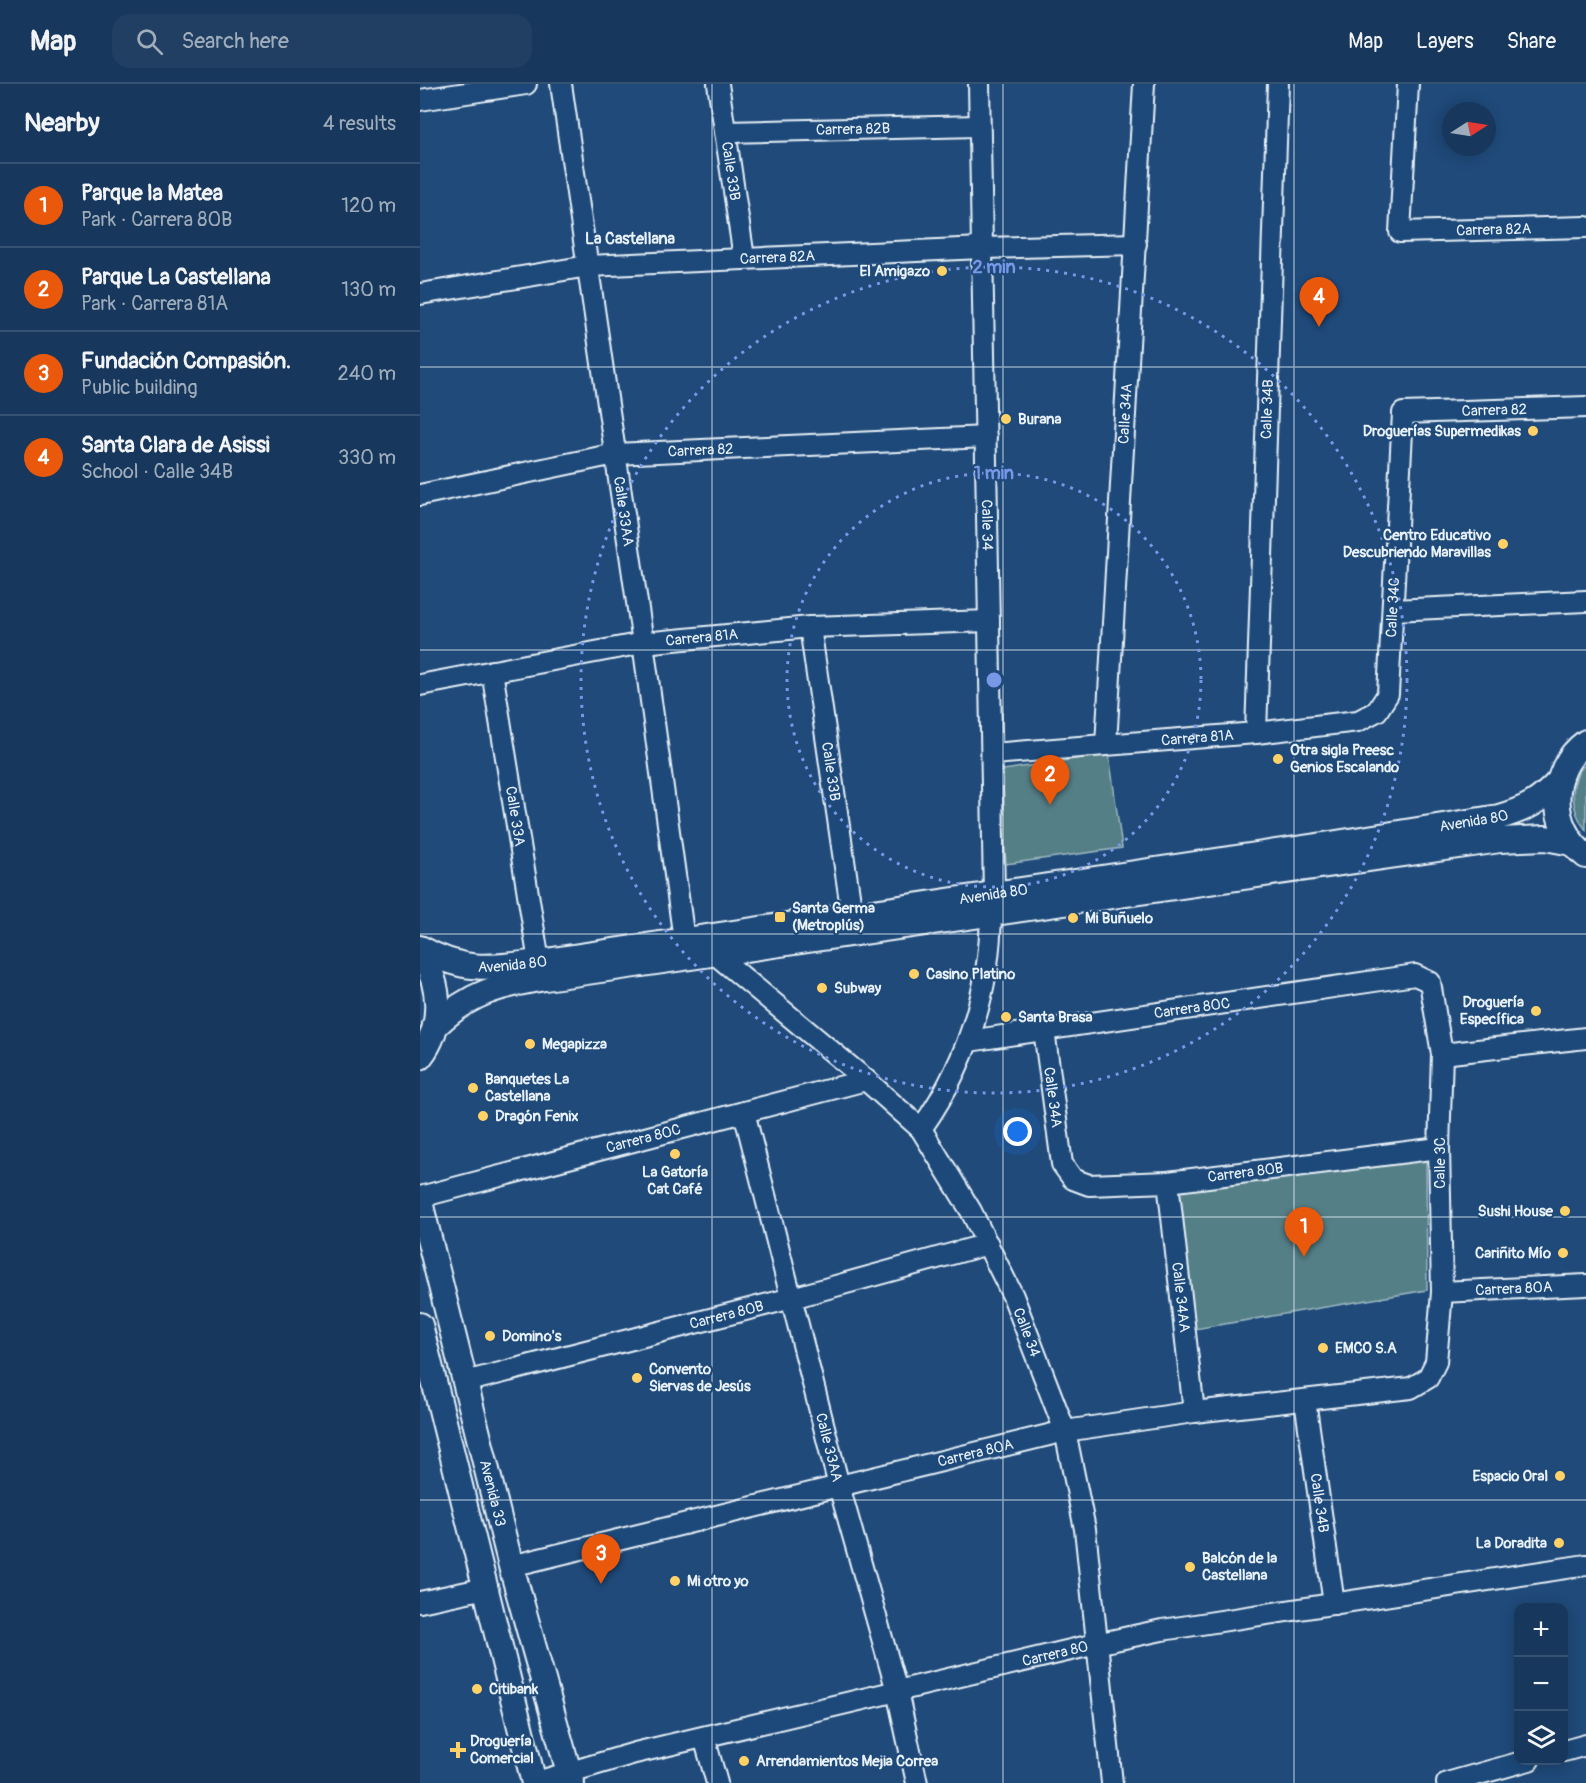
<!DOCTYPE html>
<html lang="en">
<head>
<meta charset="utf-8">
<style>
  body { margin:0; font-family:Pangolin,sans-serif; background:#203f62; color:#f1f3f6 }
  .controls { position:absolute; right:18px; bottom:18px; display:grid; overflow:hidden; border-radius:12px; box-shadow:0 3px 15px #0003 }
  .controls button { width:54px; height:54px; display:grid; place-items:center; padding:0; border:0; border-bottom:2px solid #365272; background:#17385c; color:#f1f3f6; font:30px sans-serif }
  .compass { position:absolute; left:1022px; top:18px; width:54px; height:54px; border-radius:50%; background:#17385c; box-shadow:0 3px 15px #0003; rotate:78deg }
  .you { position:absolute; left:598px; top:1048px; width:21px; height:21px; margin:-15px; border:4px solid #fff; border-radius:50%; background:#1a73e8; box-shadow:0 0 0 9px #1a73e833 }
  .badge { display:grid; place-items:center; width:39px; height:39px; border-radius:50%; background:#ea580c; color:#fff; font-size:20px; font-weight:700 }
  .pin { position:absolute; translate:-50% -50px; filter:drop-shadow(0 2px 3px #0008) }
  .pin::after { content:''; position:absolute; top:32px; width:21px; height:18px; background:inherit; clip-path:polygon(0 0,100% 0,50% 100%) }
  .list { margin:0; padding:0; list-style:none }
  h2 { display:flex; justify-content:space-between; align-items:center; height:78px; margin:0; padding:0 24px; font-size:26px }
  h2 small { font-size:20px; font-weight:400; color:#9eacbb }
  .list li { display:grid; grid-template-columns:39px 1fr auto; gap:18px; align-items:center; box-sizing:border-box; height:84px; padding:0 24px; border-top:2px solid #365272 }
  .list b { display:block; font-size:22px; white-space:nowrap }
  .list p { margin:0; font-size:20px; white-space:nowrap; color:#9eacbb }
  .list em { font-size:20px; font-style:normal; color:#9eacbb }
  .icon { flex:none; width:33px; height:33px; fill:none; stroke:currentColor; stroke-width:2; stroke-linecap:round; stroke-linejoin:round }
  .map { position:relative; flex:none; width:1166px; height:1699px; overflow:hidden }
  header { display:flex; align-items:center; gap:36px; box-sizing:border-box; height:84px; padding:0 30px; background:#17385c; border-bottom:2px solid #365272 }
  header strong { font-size:28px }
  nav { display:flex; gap:33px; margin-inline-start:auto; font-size:21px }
  .search { width:420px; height:54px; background:#203f62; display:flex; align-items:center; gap:15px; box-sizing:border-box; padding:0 21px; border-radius:18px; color:#9eacbb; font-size:22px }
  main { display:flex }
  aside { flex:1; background:#17385c }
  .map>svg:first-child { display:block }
  .green { fill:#547f87; stroke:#9eb8c0; stroke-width:1.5 }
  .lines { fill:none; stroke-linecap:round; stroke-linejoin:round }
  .minor-casing { stroke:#e8f1f8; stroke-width:24 }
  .major-casing { stroke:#e8f1f8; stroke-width:28 }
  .minor { stroke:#1f4a7a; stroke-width:20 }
  .major { stroke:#1f4a7a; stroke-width:24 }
  .grid { fill:none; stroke:#e8f1f8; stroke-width:1.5; stroke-opacity:0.55 }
  .ring { fill:none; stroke:#7897e6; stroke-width:3; stroke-dasharray:3 6 }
  .poi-dot { fill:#ffd166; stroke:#1f4a7a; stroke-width:2 }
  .labels { text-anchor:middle; stroke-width:4.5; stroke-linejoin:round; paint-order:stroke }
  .street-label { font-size:15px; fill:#e8f1f8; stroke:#1f4a7a }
  .poi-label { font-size:15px; font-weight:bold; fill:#e8f1f8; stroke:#1f4a7a; text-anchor:start }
  .neighbourhood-label { font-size:16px; font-weight:bold; fill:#e8f1f8; stroke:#1f4a7a }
  .centre { fill:#7897e6; stroke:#1f4a7a; stroke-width:3 }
  .ring-label { font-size:18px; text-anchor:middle; font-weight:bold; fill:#7897e6; stroke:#1f4a7a; stroke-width:4.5; stroke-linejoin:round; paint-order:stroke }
</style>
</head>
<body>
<header>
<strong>Map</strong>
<div class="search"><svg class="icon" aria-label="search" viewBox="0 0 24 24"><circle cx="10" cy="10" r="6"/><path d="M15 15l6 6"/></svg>Search here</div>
<nav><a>Map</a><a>Layers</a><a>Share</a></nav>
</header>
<main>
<aside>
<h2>Nearby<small>4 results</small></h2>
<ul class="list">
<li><span class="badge">1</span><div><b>Parque la Matea</b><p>Park · Carrera 80B</p></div><em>120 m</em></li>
<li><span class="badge">2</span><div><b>Parque La Castellana</b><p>Park · Carrera 81A</p></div><em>130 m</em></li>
<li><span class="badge">3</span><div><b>Fundación Compasión.</b><p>Public building</p></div><em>240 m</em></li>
<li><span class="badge">4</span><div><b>Santa Clara de Asissi</b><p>School · Calle 34B</p></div><em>330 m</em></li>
</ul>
</aside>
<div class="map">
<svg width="1166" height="1699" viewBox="0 0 1166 1699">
  <rect width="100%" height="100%" fill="#1f4a7a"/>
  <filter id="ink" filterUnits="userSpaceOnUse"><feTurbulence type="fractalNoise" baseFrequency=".0167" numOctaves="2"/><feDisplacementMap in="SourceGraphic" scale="12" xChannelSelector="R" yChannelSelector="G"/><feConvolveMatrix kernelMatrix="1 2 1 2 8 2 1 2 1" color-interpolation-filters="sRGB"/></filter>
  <g filter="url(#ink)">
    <g class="green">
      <polygon points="689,670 702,764 586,780 578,685 583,686"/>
      <path d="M1166,679V746C1151,727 1147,698 1166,679Z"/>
      <polygon points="1006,1070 1007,1206 769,1246 753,1102"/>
    </g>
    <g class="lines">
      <g class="minor-casing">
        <g id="minor">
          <path id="s1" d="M141,0L223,559L264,856"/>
          <path id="s2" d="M298,0L324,174"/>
          <path id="s3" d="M559,0L574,810"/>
          <path id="s4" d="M988,0L980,148L1166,143"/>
          <polyline points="0,16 106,0"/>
          <path id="s5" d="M305,48L559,42"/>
          <path id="s6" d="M0,210L168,182L562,164L716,160"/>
          <path id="s7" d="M0,411L195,370L566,353"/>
          <polyline points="973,526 1166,517"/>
          <path id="s8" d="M390,543L432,831"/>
          <path id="s9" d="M72,587L119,878"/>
          <path id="s10" d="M0,601L223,559L390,543L569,537"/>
          <path id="s11" d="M836,649L858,0"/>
          <path id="s12" d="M686,661L724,0"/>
          <path id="s13" d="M572,670L836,649L938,637L957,627L968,610L983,329L1166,323"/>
          <path id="s14" d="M295,870L446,996L501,1045L551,1127L593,1212L645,1347L665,1445L692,1699"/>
          <path id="s15" d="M624,946L642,1080L653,1095L669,1101L748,1098L1019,1064"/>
          <polyline points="1022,970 1166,954"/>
          <path id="s16" d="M324,1028L419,1402L477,1607L497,1699"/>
          <path d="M501,1045C547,980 570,908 571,828"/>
          <path id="s17" d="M748,1098L774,1328"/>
          <path id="s18" d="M0,1113L446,996"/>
          <path id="s19" d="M1022,1208L1166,1201"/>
          <path id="s20" d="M45,1298L372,1214L568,1160"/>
          <path id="s21" d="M885,1316L914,1520"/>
          <path id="s22" d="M91,1482L645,1347L774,1328L991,1304L1008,1294L1016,1278L1022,1208L1019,1064L1022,970L1010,898L995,891L549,957"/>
          <polyline points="0,1518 66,1504"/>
          <polyline points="284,1653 297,1699"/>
          <polyline points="1144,1667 1166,1661"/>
          <path id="s23" d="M113,1699L215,1669L676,1560L742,1546L1166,1481"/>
          <polyline points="1027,1699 1109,1676"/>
        </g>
      </g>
      <g class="major-casing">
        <g id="major">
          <path d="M1166,658C1128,685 1128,744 1166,772"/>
          <path id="s24" d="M0,864C45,889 70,884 119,878L910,760L1079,733C1106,725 1120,718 1139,697"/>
          <path d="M0,869C22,900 24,943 0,973"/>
          <path d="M15,942C51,908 78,902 125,894L1080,756L1125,754L1152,759"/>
          <path id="s25" d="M0,1118L91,1482L152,1699"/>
          <polyline points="0,1241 114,1699"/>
        </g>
      </g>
      <use href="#minor" class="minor"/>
      <use href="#major" class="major"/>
    </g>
  </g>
  <path class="grid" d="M292,0V1699M583,0V1699M874,0V1699M0,283H1166M0,566H1166M0,850H1166M0,1133H1166M0,1416H1166"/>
  <g class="ring">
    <circle cx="574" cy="596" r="207"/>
    <circle cx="574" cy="596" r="413"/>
  </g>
  <g class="poi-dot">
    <circle cx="522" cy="187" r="6"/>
    <circle cx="586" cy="335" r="6"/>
    <circle cx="1113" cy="347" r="6"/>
    <circle cx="1083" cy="460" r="6"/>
    <circle cx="858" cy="675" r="6"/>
    <rect x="354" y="827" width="12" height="12" rx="3"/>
    <circle cx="653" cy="834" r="6"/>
    <circle cx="494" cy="890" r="6"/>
    <circle cx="402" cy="904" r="6"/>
    <circle cx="1116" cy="927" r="6"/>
    <circle cx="586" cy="933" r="6"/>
    <circle cx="110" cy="960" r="6"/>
    <circle cx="53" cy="1004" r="6"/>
    <circle cx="63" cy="1032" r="6"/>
    <circle cx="255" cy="1070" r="6"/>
    <circle cx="1145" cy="1127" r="6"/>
    <circle cx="1143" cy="1169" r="6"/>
    <circle cx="70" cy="1252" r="6"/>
    <circle cx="903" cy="1264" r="6"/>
    <circle cx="217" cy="1294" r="6"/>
    <circle cx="1140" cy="1392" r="6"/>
    <circle cx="1139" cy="1459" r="6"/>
    <circle cx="770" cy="1483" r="6"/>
    <circle cx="255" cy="1497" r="6"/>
    <circle cx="57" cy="1605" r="6"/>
    <path d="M35 1657h6v6h6v6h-6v6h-6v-6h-6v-6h6z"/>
    <circle cx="324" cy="1677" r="6"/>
  </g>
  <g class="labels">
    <g class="street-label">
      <text dy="5" stroke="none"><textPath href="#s5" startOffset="128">Carrera 82B</textPath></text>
      <text dy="5" stroke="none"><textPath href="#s2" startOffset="88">Calle 33B</textPath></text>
      <text dy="5" stroke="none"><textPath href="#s4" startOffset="242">Carrera 82A</textPath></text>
      <text dy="5" stroke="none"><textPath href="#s6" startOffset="360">Carrera 82A</textPath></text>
      <text dy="5" stroke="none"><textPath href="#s11" startOffset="324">Calle 34B</textPath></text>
      <text dy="5" stroke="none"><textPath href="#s13" startOffset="782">Carrera 82</textPath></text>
      <text dy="5" stroke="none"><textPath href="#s12" startOffset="332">Calle 34A</textPath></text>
      <text dy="5" stroke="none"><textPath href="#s7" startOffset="285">Carrera 82</textPath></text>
      <text dy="5" stroke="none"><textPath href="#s1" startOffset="432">Calle 33AA</textPath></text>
      <text dy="5" stroke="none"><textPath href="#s3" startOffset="441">Calle 34</textPath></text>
      <text dy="5" stroke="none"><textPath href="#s13" startOffset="496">Calle 34C</textPath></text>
      <text dy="5" stroke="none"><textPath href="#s10" startOffset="286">Carrera 81A</textPath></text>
      <text dy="5" stroke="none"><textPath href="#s13" startOffset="206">Carrera 81A</textPath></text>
      <text dy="5" stroke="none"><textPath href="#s8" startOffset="146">Calle 33B</textPath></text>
      <text dy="5" stroke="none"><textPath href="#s9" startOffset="147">Calle 33A</textPath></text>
      <text dy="5" stroke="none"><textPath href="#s24" startOffset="1068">Avenida 80</textPath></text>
      <text dy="5" stroke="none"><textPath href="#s24" startOffset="582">Avenida 80</textPath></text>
      <text dy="5" stroke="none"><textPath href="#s24" startOffset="96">Avenida 80</textPath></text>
      <text transform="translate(772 924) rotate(-8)" y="5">Carrera 80C</text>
      <text dy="5" stroke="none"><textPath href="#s15" startOffset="68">Calle 34A</textPath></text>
      <text dy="5" stroke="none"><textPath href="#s18" startOffset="231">Carrera 80C</textPath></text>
      <text transform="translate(1020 1079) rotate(-90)" y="5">Calle 3C</text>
      <text dy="5" stroke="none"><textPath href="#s15" startOffset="328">Carrera 80B</textPath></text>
      <text dy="5" stroke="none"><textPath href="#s19" startOffset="72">Carrera 80A</textPath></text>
      <text dy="5" stroke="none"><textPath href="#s17" startOffset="116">Calle 34AA</textPath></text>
      <text dy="5" stroke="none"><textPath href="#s20" startOffset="270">Carrera 80B</textPath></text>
      <text dy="5" stroke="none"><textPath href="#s14" startOffset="500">Calle 34</textPath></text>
      <text dy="5" stroke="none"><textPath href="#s16" startOffset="346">Calle 33AA</textPath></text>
      <text dy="5" stroke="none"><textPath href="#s22" startOffset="478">Carrera 80A</textPath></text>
      <text dy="5" stroke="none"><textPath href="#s25" startOffset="300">Avenida 33</textPath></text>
      <text dy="5" stroke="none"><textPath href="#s21" startOffset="104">Calle 34B</textPath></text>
      <text dy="5" stroke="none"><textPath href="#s23" startOffset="538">Carrera 80</textPath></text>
    </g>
    <g class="poi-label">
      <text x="510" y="192" text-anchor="end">El Amigazo</text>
      <text x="598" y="340">Burana</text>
      <text x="1101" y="352" text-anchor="end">Droguerías Supermedikas</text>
      <text x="1071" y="456" text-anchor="end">Centro Educativo<tspan x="1071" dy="17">Descubriendo Maravillas</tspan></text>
      <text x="870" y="671">Otra sigla Preesc<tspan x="870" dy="17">Genios Escalando</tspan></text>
      <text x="372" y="829">Santa Germa<tspan x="372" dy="17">(Metroplús)</tspan></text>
      <text x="665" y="839">Mi Buñuelo</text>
      <text x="506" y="895">Casino Platino</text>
      <text x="414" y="909">Subway</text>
      <text x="1104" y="923" text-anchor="end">Droguería<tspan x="1104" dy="17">Específica</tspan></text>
      <text x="598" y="938">Santa Brasa</text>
      <text x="122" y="965">Megapizza</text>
      <text x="65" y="1000">Banquetes La<tspan x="65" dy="17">Castellana</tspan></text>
      <text x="75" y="1037">Dragón Fenix</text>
      <text x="255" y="1093" text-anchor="middle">La Gatoría<tspan x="255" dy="17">Cat Café</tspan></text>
      <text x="1133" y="1132" text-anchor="end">Sushi House</text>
      <text x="1131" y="1174" text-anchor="end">Cariñito Mío</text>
      <text x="82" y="1257">Domino's</text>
      <text x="915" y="1269">EMCO S.A</text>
      <text x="229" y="1290">Convento<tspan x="229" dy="17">Siervas de Jesús</tspan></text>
      <text x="1128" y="1397" text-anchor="end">Espacio Oral</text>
      <text x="1127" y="1464" text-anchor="end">La Doradita</text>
      <text x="782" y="1479">Balcón de la<tspan x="782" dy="17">Castellana</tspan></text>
      <text x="267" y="1502">Mi otro yo</text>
      <text x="69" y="1610">Citibank</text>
      <text x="50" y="1662">Droguería<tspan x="50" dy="17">Comercial</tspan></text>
      <text x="336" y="1682">Arrendamientos Mejia Correa</text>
    </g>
    <g class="neighbourhood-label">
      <text x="210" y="160">La Castellana</text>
    </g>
  </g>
  <circle cx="574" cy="596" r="9" class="centre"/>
  <g class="ring-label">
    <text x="574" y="189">2 min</text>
    <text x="574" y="395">1 min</text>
  </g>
</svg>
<div class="controls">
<button>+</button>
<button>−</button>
<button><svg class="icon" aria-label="layers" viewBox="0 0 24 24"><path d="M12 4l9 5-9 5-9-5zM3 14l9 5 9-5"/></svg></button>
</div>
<svg class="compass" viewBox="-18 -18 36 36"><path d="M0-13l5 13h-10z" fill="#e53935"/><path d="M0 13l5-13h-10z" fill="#9eacbb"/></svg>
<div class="you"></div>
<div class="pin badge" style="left:884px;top:1173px">1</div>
<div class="pin badge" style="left:630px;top:721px">2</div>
<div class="pin badge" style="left:181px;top:1500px">3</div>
<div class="pin badge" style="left:899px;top:243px">4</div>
</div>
</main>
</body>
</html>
